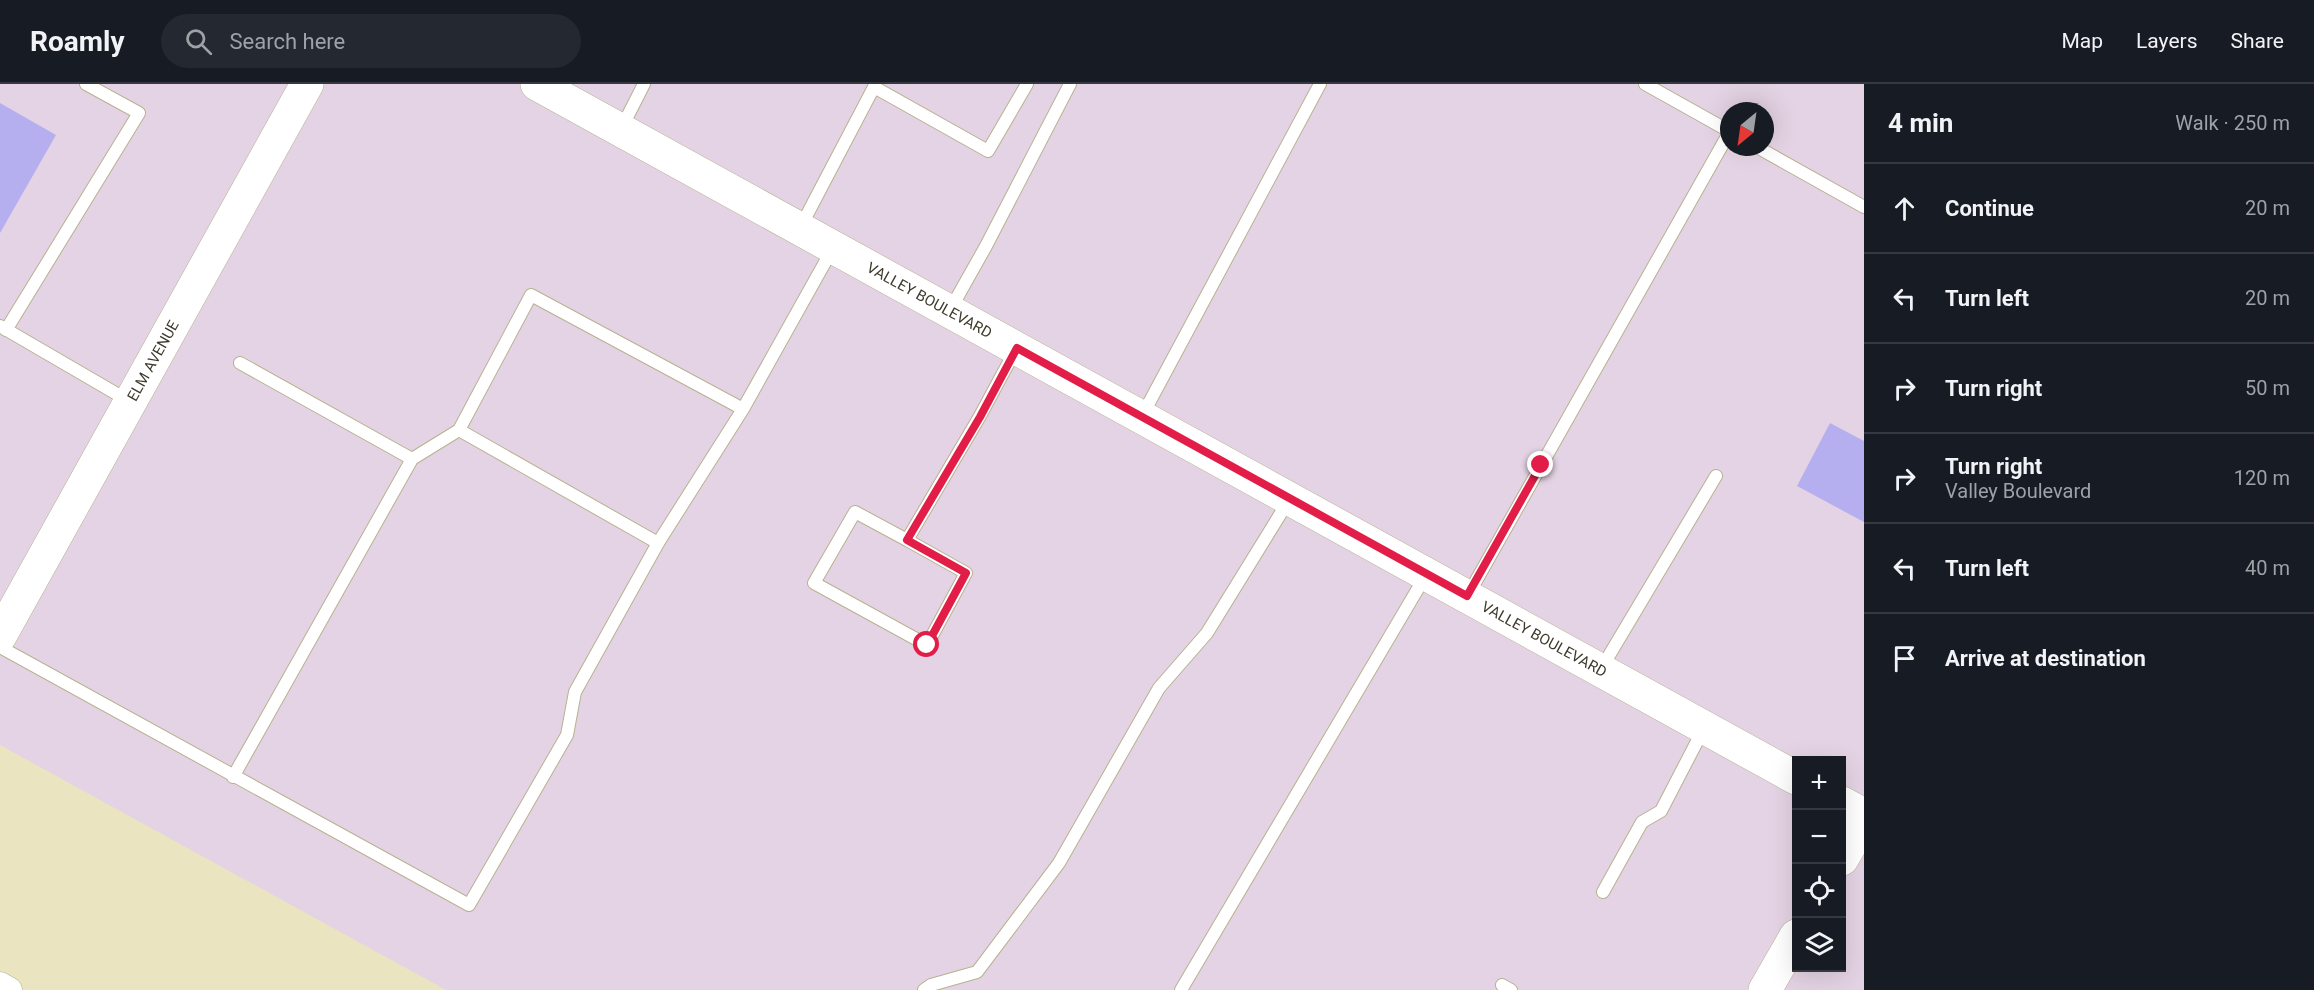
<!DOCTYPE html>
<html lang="en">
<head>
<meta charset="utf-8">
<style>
  body { margin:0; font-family:Roboto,sans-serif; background:#242831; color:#f1f3f6 }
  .controls { position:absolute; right:18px; bottom:18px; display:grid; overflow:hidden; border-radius:0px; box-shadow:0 6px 24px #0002 }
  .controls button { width:54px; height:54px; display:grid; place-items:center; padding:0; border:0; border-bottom:2px solid #363941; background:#171b24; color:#f1f3f6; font:30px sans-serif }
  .compass { position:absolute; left:1720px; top:18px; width:54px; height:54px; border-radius:50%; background:#171b24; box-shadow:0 6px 24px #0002; rotate:209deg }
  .stop { position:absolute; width:18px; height:18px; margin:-14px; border:4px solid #e11d48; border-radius:50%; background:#fff }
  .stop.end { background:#e11d48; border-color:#fff; box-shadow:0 2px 6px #0008 }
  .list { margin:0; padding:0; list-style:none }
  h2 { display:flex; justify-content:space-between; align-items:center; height:78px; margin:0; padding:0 24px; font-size:26px }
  h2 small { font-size:20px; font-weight:400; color:#9ea1a6 }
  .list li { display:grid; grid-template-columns:39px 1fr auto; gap:18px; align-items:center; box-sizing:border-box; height:90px; padding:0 24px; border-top:2px solid #363941 }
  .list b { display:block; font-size:22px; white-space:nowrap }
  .list p { margin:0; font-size:20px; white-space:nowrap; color:#9ea1a6 }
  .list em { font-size:20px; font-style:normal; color:#9ea1a6 }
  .icon { flex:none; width:33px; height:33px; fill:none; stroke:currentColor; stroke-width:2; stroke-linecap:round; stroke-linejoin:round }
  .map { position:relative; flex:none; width:1864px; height:906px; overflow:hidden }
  header { display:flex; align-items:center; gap:36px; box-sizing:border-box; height:84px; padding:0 30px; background:#171b24; border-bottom:2px solid #363941 }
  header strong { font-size:28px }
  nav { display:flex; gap:33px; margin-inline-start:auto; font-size:21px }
  .search { width:420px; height:54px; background:#242831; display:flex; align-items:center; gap:15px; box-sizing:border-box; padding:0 21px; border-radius:33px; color:#9ea1a6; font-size:22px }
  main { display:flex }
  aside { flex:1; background:#171b24 }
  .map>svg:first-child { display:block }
  .commercial { fill:#e4d3e4; fill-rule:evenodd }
  .building { fill:#b6afef }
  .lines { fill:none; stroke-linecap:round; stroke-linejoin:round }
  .lane-casing { stroke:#b7b290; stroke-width:14 }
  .street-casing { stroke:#b7b290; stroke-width:27 }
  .secondary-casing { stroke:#b7b290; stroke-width:34 }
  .primary-casing { stroke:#b7b290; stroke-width:34 }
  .lane { stroke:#fff; stroke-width:12 }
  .street { stroke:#fff; stroke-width:26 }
  .secondary { stroke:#fff; stroke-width:33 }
  .primary { stroke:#fff; stroke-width:33 }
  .route { stroke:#e11d48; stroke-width:8 }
  .labels { text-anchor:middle; stroke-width:4.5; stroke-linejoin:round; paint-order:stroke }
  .street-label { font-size:15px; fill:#3e3b2d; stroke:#eae4c1 }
</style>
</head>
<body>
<header>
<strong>Roamly</strong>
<div class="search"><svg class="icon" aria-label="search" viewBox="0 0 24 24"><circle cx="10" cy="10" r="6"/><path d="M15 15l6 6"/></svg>Search here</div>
<nav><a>Map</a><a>Layers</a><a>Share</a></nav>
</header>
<main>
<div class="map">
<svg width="1864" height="906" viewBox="0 0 1864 906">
  <rect width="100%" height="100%" fill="#eae4c1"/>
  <path class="commercial" d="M0,0H1864V906H446L0,661ZM1729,27H1765V63H1729ZM1796,676H1842V884H1796Z"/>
  <g class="building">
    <polygon points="0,19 56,51 0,149"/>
    <polygon points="1830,339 1864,357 1864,438 1797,402"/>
  </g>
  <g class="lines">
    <g class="lane-casing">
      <g id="lane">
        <polyline points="1645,0 1729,47"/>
        <polyline points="621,45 644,0"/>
        <polyline points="1757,63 1864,123"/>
        <polyline points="800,144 874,3 988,67 1027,0"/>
        <polyline points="950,226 986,162 1070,0"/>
        <polyline points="0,242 129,317"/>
        <polyline points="6,246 139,29 86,0"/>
        <polyline points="240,279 412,375"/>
        <polyline points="743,325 531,211 459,346 658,459 743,325 833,164"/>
        <polyline points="1142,332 1320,0"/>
        <polyline points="907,456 966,489 927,561 814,499 855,428 907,456 980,332 1016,265"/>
        <polyline points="1468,511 1729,49"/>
        <polyline points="0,563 469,821 567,651 575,608 658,459"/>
        <polyline points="1601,585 1716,392"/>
        <polyline points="233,693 412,375 459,346"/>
        <polyline points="1603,808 1642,738 1661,727 1704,644"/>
        <polyline points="1502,901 1511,906"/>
        <polyline points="924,906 931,901 977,888 1059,779 1159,604 1207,549 1289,416"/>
        <polyline points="1181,906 1426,491"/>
      </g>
    </g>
    <g class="street-casing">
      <polyline id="street" points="0,901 9,906"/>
    </g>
    <g class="secondary-casing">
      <g id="secondary">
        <path id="s1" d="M0,552L307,0"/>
        <polyline points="1842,775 1864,737"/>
        <polyline points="1765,906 1796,852"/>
      </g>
    </g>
    <g class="primary-casing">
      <g id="primary">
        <path id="s2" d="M537,0L1796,694"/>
        <polyline points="1842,719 1864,731"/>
      </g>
    </g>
    <use href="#lane" class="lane"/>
    <use href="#street" class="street"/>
    <use href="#secondary" class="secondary"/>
    <use href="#primary" class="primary"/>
  </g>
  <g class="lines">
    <polyline class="route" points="927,561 966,489 907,456 980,333 1017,264 1467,512 1541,381"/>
  </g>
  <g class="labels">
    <g class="street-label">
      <text dy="5" stroke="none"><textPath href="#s2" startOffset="448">VALLEY BOULEVARD</textPath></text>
      <text dy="5" stroke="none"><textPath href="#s1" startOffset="315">ELM AVENUE</textPath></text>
      <text dy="5" stroke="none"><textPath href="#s2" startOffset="1150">VALLEY BOULEVARD</textPath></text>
    </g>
  </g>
</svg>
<div class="controls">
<button>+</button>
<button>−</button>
<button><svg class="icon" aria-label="locate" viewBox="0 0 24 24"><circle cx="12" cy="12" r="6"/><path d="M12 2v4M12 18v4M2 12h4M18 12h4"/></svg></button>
<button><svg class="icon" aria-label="layers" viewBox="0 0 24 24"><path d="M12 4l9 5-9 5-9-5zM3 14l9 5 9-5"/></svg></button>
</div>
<svg class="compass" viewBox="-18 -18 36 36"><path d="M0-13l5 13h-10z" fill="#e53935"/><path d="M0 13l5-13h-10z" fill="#9ea1a6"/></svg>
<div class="stop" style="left:927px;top:561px"></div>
<div class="stop end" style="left:1541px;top:381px"></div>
</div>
<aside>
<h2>4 min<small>Walk · 250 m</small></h2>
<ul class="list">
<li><svg class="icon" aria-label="ahead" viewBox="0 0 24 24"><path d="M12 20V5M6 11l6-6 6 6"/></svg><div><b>Continue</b></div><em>20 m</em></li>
<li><svg class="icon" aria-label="left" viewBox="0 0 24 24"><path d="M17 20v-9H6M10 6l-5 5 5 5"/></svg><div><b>Turn left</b></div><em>20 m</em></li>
<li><svg class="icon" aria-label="right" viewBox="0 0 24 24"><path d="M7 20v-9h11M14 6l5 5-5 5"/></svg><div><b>Turn right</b></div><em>50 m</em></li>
<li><svg class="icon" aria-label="right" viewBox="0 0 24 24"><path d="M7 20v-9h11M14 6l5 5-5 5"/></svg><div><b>Turn right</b><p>Valley Boulevard</p></div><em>120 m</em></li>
<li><svg class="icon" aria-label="left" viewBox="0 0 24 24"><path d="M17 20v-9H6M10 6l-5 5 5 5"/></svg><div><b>Turn left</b></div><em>40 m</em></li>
<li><svg class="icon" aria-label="arrive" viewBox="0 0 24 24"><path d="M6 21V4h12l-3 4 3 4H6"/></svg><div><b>Arrive at destination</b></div></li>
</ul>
</aside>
</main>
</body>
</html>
